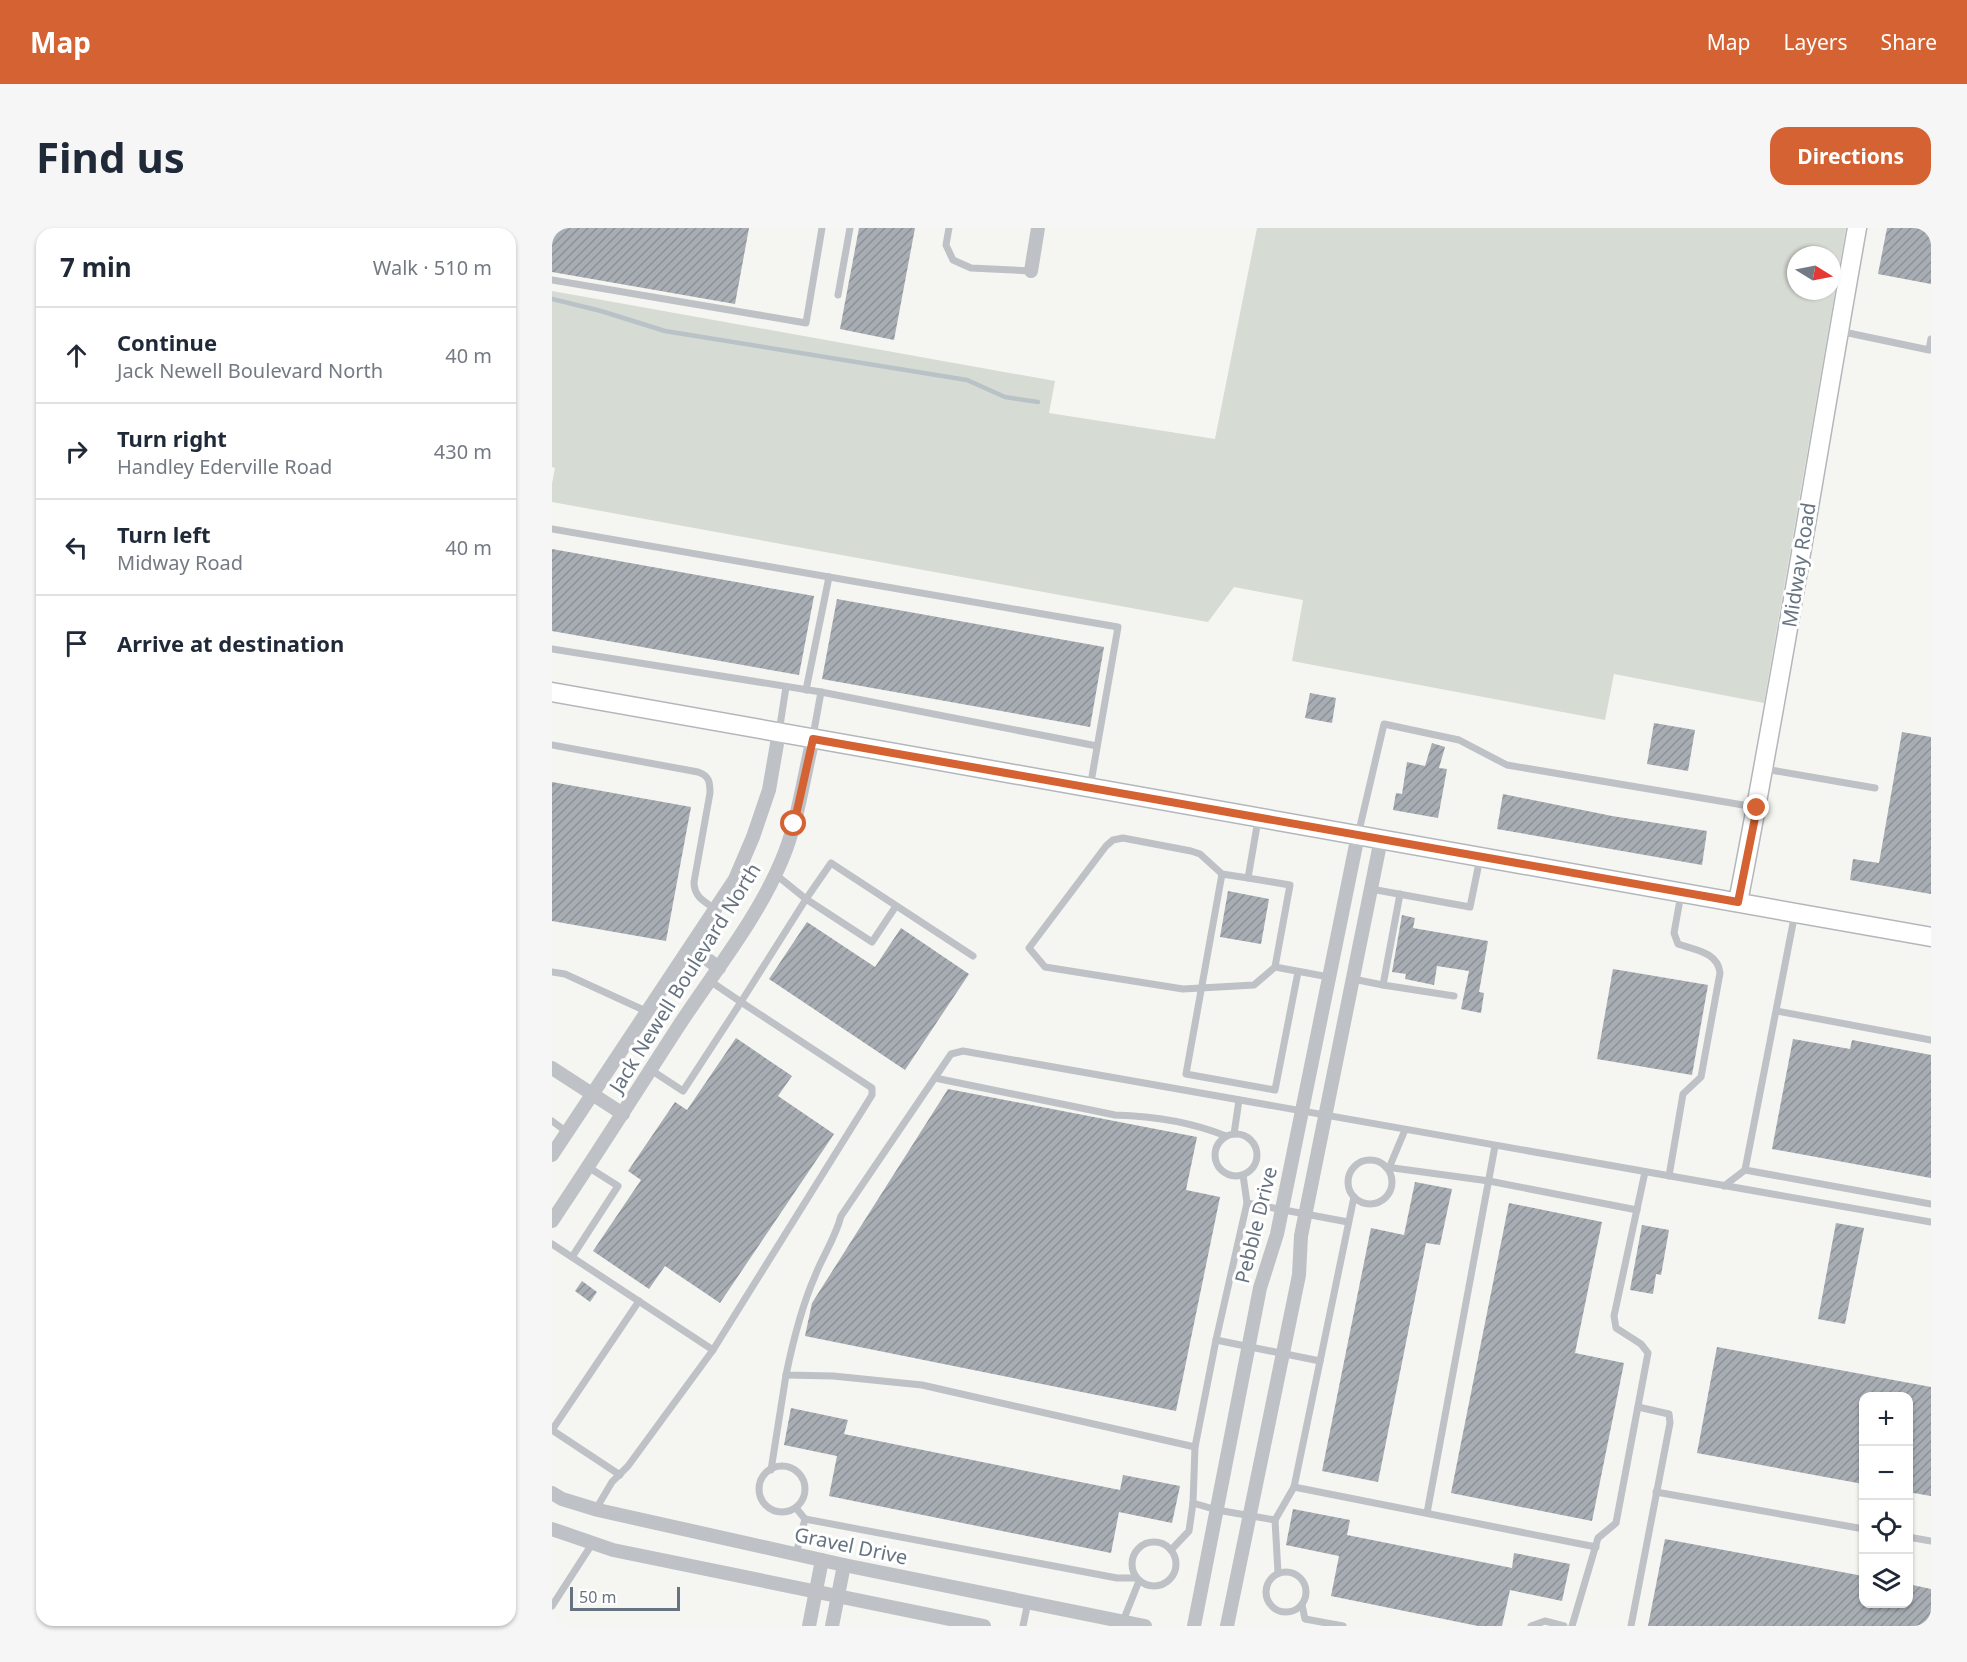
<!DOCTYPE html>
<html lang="en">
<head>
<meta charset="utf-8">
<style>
  body { margin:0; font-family:"Noto Sans",sans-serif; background:#f6f6f7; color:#1f2937 }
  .controls { position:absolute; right:18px; bottom:18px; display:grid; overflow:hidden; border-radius:12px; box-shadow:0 2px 4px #0004 }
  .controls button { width:54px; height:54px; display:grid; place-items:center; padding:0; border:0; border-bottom:2px solid #e0e1e3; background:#fff; color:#1f2937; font:30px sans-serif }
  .compass { position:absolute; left:1235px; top:18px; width:54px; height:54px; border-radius:50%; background:#fff; box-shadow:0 2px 4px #0004; rotate:100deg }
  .scale { position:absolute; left:18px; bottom:15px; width:110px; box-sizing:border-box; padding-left:6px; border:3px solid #667380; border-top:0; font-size:16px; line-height:21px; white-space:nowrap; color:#667380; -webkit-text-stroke:4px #fff; paint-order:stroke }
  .stop { position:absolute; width:18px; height:18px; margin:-14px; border:4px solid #d46232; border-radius:50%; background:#fff }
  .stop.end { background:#d46232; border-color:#fff; box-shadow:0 2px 6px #0008 }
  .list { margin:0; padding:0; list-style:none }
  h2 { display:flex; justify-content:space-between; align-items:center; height:78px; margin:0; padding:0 24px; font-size:26px }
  h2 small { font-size:20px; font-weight:400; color:#747a83 }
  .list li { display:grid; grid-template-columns:39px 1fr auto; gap:18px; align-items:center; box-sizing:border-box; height:96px; padding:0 24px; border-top:2px solid #e0e1e3 }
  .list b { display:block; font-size:22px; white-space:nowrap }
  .list p { margin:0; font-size:20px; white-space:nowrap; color:#747a83 }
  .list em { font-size:20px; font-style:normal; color:#747a83 }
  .icon { flex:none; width:33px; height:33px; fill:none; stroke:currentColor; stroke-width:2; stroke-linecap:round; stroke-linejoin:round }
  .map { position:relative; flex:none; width:1379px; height:1398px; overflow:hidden; border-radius:18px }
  header { display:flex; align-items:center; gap:36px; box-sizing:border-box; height:84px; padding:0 30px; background:#d46232; color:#fff }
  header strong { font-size:28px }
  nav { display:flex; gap:33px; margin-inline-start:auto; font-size:21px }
  .intro { display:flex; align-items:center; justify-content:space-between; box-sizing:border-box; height:144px; padding:0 36px }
  h1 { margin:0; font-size:42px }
  .button { padding:15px 27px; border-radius:18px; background:#d46232; color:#fff; font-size:21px; font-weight:700 }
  main { display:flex; gap:36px; padding:0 36px }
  aside { flex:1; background:#fff; border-radius:18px; box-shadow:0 2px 4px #0004 }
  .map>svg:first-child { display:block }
  .green { fill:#d6dbd3; fill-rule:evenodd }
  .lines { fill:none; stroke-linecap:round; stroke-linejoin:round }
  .stream { stroke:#b8c2c7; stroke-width:4.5 }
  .building { fill:url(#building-hatch) }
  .secondary-casing { stroke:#b3b7bb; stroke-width:21 }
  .service { stroke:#bec1c5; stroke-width:7 }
  .minor { stroke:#bec1c5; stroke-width:14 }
  .secondary { stroke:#fff; stroke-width:18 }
  .route { stroke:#d46232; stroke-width:8 }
  .labels { text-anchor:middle; stroke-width:6; stroke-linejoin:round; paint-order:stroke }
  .street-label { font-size:20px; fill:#667380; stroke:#fff }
</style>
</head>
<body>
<header>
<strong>Map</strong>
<nav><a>Map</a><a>Layers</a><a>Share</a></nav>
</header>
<div class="intro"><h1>Find us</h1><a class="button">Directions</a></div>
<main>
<aside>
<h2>7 min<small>Walk · 510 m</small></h2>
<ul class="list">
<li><svg class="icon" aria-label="ahead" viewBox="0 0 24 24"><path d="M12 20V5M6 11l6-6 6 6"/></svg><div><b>Continue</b><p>Jack Newell Boulevard North</p></div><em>40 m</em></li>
<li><svg class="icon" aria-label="right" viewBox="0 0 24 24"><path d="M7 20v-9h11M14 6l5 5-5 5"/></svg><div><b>Turn right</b><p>Handley Ederville Road</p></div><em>430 m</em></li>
<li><svg class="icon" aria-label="left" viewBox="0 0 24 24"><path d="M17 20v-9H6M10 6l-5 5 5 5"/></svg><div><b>Turn left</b><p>Midway Road</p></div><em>40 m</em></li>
<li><svg class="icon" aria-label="arrive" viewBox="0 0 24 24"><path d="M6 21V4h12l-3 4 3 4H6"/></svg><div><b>Arrive at destination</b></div></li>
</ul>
</aside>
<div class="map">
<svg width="1379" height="1398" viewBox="0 0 1379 1398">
  <defs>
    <pattern id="building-hatch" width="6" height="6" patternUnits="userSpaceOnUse" patternTransform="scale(1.5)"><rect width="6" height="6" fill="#a7adb3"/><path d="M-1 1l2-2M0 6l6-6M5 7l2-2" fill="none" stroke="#8c9197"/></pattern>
  </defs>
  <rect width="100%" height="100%" fill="#f5f5f1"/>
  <path class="green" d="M705,0H1294L1212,475L1062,446L1053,492L740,433L751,372L682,359L656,394L0,274V256L3,240L0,239V63L503,153L497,185L663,211ZM1244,27H1280V63H1244Z"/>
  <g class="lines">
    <polyline class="stream" points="0,71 49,83 113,103 415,152 453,169 486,174"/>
  </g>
  <g class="building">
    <polygon points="0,0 197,0 183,76 0,44"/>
    <polygon points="307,0 363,0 342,112 288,101"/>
    <polygon points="1335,0 1379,0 1379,56 1326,46"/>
    <polygon points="0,321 262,368 247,447 0,403"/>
    <polygon points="285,371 552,419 538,499 270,451"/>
    <polygon points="758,465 784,470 780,495 753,490"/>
    <polygon points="1102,495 1143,502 1136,543 1095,536"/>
    <polygon points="1350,504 1379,509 1379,666 1298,652 1301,631 1327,635"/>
    <polygon points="880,515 893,519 887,540 895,541 886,590 841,582 844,565 850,566 855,534 873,538"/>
    <polygon points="0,554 139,579 114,713 0,693"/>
    <polygon points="951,566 1060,588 1155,603 1150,637 945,601"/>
    <polygon points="676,663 717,671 709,716 668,709"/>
    <polygon points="850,687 863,690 861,700 936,713 927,764 932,765 929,785 909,781 917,743 885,738 882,757 853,751 854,746 840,744"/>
    <polygon points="255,694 323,739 349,700 417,746 353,842 217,751"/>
    <polygon points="1061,741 1156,757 1140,847 1045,831"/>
    <polygon points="184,810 240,848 226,868 282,906 168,1075 113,1038 97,1061 41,1023 89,952 76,943 123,874 135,882"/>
    <polygon points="1241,811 1298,821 1300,812 1379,827 1379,950 1220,921"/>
    <polygon points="396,861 645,909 634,962 668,969 624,1183 253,1108 260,1075"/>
    <polygon points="863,954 900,961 888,1017 874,1015 826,1254 770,1243 819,1000 852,1007"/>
    <polygon points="957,975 1050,994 1023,1125 1072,1135 1040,1293 899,1265"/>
    <polygon points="1284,995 1312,1000 1293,1096 1266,1091"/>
    <polygon points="1090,997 1117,1002 1109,1047 1104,1046 1101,1066 1078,1062"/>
    <polygon points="30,1053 45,1064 38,1074 23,1063"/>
    <polygon points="1165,1119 1379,1159 1379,1268 1356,1264 1356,1168 1311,1168 1311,1256 1145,1225"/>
    <polygon points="239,1180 296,1192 292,1206 568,1262 571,1247 628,1258 620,1295 567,1284 559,1325 277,1268 285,1228 232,1217"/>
    <polygon points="741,1281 798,1292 795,1307 960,1340 962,1325 1018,1336 1010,1373 958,1362 950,1398 926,1398 779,1368 787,1328 734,1317"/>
    <polygon points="1113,1311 1311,1348 1311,1376 1356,1376 1356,1356 1379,1361 1379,1398 1096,1398"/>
  </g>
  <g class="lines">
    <g class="secondary-casing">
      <g id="secondary">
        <polyline points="0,464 1379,709"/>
        <path d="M1186,674C1230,450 1265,225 1305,0"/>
      </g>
    </g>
    <g class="service">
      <polyline points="397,0 394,17 401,32 419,40 479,43"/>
      <polyline points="0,52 254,95 270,0"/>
      <polyline points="286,67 298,0"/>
      <polyline points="1287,103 1377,122 1379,111"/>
      <polyline points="0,301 566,399 538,560"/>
      <polyline points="0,421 269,464 261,508"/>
      <polyline points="254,462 277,349"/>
      <polyline points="269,464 545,518"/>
      <polyline points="227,504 234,459"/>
      <path d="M0,517L146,544C157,548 158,553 158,565L142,654C142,669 152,673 163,681"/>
      <polyline points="1213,541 1323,560"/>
      <polyline points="706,592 696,650 738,657 723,739 777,749"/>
      <polyline points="806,607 832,496 907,512 955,537 1203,579"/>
      <polyline points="670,646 648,626 639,623 571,610 561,612 554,618 477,720 493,739 631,761 702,757 723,739"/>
      <polyline points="696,650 670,646 634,846 723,862 746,744"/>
      <polyline points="819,661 918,679 928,630"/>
      <polyline points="848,666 831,757 902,768"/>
      <polyline points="344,678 320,714 254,671 279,635 421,728"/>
      <polyline points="0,744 13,746 96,784"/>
      <polyline points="801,751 831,757"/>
      <polyline points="158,753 189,774 254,671 223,646"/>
      <polyline points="1225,783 1379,812"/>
      <path d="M383,850L563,887C600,888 639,894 674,908"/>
      <polyline points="0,893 15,904"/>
      <polyline points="682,906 687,872"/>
      <circle cx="684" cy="927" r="21"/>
      <circle cx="818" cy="954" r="22"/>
      <polyline points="834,939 937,953 1085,982"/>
      <polyline points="837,940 853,902"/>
      <polyline points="1193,942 1379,976"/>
      <path d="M1117,948L1131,866L1149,849L1168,745C1166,724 1143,722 1126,716L1122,705L1129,666"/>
      <polyline points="1172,958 1193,942 1243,685"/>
      <polyline points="802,969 742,1259 1044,1319"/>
      <polyline points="695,975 796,994"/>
      <polyline points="0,1016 161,1122"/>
      <polyline points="20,1029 66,958 36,939"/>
      <polyline points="664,1112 695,975 691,947"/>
      <polyline points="643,1219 664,1112 768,1133"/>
      <circle cx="230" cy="1261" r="23"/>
      <polyline points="219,1242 234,1147"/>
      <polyline points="68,1247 0,1202 87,1073"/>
      <polyline points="1104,1264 1312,1301"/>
      <polyline points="641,1275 665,1282 723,1292 726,1345"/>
      <polyline points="244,1280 253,1291 244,1326"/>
      <polyline points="44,1281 60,1254 76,1238 161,1122 320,867 320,860 189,774 131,863 99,842"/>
      <polyline points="875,1285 943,918"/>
      <polyline points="253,1291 565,1350 584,1350"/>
      <polyline points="723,1292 742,1259"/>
      <polyline points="1356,1309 1379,1313"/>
      <circle cx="602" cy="1336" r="22"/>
      <path d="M619,1322L637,1303L641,1275L643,1219L370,1157L281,1148L234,1147C241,1113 249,1080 263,1048C271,1027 283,1011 289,988L399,826L411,823L1379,994"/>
      <circle cx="734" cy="1364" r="20"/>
      <polyline points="750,1377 753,1391 791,1398"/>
      <polyline points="0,1378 40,1316"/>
      <polyline points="571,1393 587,1353"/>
      <polyline points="471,1398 476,1374"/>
      <polyline points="979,1398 993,1393 1012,1398"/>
      <polyline points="1020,1398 1046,1310 1064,1295 1096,1125 1089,1116 1064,1100 1062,1088 1093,944"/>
      <polyline points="1079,1398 1118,1195 1117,1186 1086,1179"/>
    </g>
    <g class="minor">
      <polyline points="479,43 486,0"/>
      <polyline points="139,719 167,740"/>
      <polyline points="0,840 71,886"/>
      <polyline points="0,927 183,651 201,609 217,562 227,504"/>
      <path d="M0,993C43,929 84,864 126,799C161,745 204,693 229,634C246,595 251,551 261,511"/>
      <polyline points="0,1265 10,1271 46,1282 292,1337 593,1398"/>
      <polyline points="0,1301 61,1322 432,1398"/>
      <polyline points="257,1398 270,1332"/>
      <polyline points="280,1398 292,1337"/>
      <polyline points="642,1398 708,1060 725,1006 806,607"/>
      <polyline points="675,1398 747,1047 749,1008 829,611"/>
    </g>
    <use href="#secondary" class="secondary"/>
  </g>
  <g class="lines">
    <polyline class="route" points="242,596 261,511 1186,674 1205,580"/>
  </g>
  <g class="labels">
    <g class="street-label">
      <text transform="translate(1247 337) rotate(-81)" y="7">Midway Road</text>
      <text transform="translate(133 750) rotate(-58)" y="7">Jack Newell Boulevard North</text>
      <text transform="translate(704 997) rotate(-76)" y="7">Pebble Drive</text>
      <text transform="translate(299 1318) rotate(12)" y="7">Gravel Drive</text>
    </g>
  </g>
</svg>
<div class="controls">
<button>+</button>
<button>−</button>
<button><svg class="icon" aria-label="locate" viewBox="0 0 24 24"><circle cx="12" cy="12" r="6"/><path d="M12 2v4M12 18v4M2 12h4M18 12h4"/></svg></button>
<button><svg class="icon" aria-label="layers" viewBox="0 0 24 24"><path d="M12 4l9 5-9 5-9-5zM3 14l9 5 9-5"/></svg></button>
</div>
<svg class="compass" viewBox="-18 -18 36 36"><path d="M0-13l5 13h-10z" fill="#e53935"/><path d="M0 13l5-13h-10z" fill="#747a83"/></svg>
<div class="scale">50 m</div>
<div class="stop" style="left:242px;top:596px"></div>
<div class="stop end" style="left:1205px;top:580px"></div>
</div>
</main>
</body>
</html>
